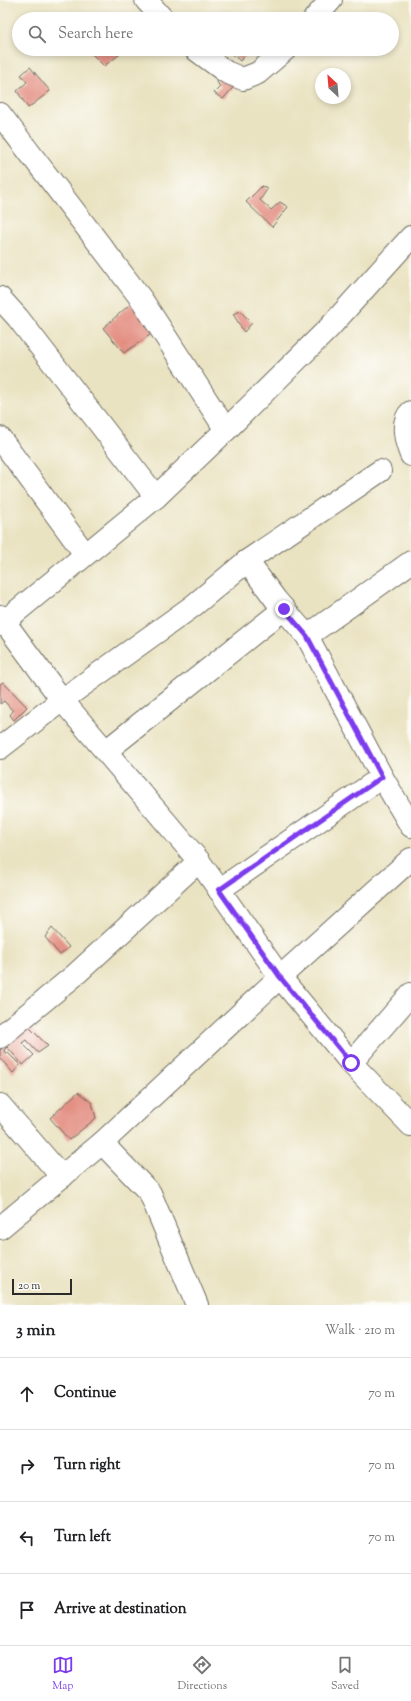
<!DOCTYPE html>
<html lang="en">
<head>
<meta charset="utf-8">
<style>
  body { margin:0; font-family:"Sorts Mill Goudy",serif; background:#f6f6f6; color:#202124 }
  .compass { position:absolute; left:315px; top:68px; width:36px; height:36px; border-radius:50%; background:#fff; box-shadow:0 2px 6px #0003; rotate:334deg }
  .scale { position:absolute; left:12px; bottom:10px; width:60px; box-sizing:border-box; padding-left:4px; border:2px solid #2b2b2b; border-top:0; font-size:11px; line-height:14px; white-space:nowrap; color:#2b2b2b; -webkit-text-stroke:3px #fdfcf7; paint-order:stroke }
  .stop { position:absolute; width:12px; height:12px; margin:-9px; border:3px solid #7c3aed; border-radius:50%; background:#fff }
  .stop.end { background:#7c3aed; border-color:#fff; box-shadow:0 1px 4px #0008 }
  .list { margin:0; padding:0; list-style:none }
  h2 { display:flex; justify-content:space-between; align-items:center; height:52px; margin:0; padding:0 16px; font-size:17px }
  h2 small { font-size:13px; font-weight:400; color:#757577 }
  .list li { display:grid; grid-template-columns:26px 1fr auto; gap:12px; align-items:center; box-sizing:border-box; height:72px; padding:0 16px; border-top:1px solid #e0e0e0 }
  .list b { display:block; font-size:15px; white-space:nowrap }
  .list em { font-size:13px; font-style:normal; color:#757577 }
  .icon { flex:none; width:22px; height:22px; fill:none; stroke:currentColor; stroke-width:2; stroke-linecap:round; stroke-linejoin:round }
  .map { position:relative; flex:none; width:411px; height:1305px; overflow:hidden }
  .search { position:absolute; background:#fff; box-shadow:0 2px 6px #0003; left:12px; right:12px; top:12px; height:44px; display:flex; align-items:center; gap:10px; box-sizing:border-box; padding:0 14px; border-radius:22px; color:#757577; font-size:15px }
  .sheet { height:340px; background:#fff }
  nav { display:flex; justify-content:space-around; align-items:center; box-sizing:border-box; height:56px; border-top:1px solid #e0e0e0; background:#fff; font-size:11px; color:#757577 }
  nav a { display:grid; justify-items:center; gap:2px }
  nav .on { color:#7c3aed }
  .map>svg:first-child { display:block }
  .building { fill:#e38c80 }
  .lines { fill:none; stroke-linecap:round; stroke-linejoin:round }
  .minor-casing { stroke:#6e6b60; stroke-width:24 }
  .minor { stroke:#fff; stroke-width:22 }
  .route { stroke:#7c3aed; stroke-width:5 }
</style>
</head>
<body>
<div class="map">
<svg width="411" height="1305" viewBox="0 0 411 1305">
  <rect width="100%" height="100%" fill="#fdfcf7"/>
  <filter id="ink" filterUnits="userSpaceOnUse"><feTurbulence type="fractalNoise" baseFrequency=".025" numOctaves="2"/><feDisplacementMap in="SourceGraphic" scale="8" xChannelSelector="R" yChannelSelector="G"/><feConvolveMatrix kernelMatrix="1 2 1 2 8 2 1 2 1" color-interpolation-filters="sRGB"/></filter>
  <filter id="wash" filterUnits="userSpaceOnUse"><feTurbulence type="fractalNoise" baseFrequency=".012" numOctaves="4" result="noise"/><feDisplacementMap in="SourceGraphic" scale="16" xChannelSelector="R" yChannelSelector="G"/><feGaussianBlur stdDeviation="0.9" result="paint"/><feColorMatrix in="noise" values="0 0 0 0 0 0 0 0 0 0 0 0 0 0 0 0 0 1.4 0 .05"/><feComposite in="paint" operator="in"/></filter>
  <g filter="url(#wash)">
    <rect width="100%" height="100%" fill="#eae3c2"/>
    <g id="blocks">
      <g class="building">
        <polygon points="87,49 120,49 119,55 104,66"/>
        <polygon points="227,49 243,49 248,53 240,61"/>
        <polygon points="30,67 50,91 28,108 17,91 27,82 21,75"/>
        <polygon points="223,73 238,82 223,99 214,93 220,87 217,82"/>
        <polygon points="262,186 268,188 260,200 271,210 280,202 288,207 272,227 246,202"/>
        <polygon points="136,299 157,330 124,353 103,328"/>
        <polygon points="240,311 252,323 244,332 233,314"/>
        <polygon points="3,682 27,707 14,720 10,715 13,711 4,701 0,704 0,684"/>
        <polygon points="52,928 69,947 60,955 45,937"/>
        <polygon points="28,1026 48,1046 38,1053 26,1040 22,1043 34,1055 23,1065 7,1047 4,1050 5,1053 8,1053 20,1065 13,1073 0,1058 0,1050"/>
        <polygon points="78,1092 92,1103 96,1118 69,1140 50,1118"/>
      </g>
    </g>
  </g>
  <g filter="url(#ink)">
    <use href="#blocks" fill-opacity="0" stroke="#6e6b60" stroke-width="1"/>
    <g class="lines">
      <g class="minor-casing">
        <g id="minor">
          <polyline points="146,0 163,19"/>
          <polyline points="314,19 331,0"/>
          <polyline points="195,49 226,72 243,79 258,73 286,49"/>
          <polyline points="0,114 142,300 226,430"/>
          <polyline points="0,298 18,318 156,497"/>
          <path d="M411,412C400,422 406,443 411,455"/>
          <polyline points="0,438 85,554"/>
          <polyline points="247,561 276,600 307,636 382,777 411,826"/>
          <polyline points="0,616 62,700 199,861 280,977 351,1063 411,1125"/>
          <polyline points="0,625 156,497 226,430 329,328 411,237"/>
          <polyline points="307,636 411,562"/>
          <polyline points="0,748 62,700 193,606 247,561 380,471"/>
          <polyline points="106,751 284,609"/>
          <polyline points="219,890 382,777"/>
          <polyline points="0,1037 75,975 199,861"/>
          <polyline points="351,1063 411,994"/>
          <polyline points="0,1105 62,1177"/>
          <polyline points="102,1143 150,1193 197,1305"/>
          <polyline points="0,1228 102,1143 280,977 411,859"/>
        </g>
      </g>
      <use href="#minor" class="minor"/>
    </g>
  </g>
  <g class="lines" filter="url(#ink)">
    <polyline class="route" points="284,609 307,636 382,777 219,890 280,977 351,1063"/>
  </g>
</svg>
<svg class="compass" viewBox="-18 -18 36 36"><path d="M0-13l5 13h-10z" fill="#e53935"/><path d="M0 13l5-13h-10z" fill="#757577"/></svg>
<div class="scale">20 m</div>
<div class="stop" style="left:351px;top:1063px"></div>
<div class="stop end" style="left:284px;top:609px"></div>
<div class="search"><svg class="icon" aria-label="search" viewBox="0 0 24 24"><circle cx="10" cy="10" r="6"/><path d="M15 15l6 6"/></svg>Search here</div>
</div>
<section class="sheet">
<h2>3 min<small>Walk · 210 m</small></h2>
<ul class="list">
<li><svg class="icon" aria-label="ahead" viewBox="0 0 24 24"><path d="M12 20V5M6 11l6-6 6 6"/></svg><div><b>Continue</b></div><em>70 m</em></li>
<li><svg class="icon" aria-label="right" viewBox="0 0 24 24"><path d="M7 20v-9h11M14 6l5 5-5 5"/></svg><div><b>Turn right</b></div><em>70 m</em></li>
<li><svg class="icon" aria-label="left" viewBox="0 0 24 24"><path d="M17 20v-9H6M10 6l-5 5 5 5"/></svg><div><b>Turn left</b></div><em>70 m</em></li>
<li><svg class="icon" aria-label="arrive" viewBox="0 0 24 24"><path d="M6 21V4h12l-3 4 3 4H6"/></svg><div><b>Arrive at destination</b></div></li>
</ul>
</section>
<nav>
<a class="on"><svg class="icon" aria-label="map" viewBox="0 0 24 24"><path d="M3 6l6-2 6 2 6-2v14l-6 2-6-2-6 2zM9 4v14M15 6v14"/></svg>Map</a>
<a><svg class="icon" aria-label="directions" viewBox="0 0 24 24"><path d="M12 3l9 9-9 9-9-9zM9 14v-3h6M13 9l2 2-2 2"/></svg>Directions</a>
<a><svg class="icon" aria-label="saved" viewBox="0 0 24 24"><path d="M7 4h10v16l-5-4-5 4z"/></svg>Saved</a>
</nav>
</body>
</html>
